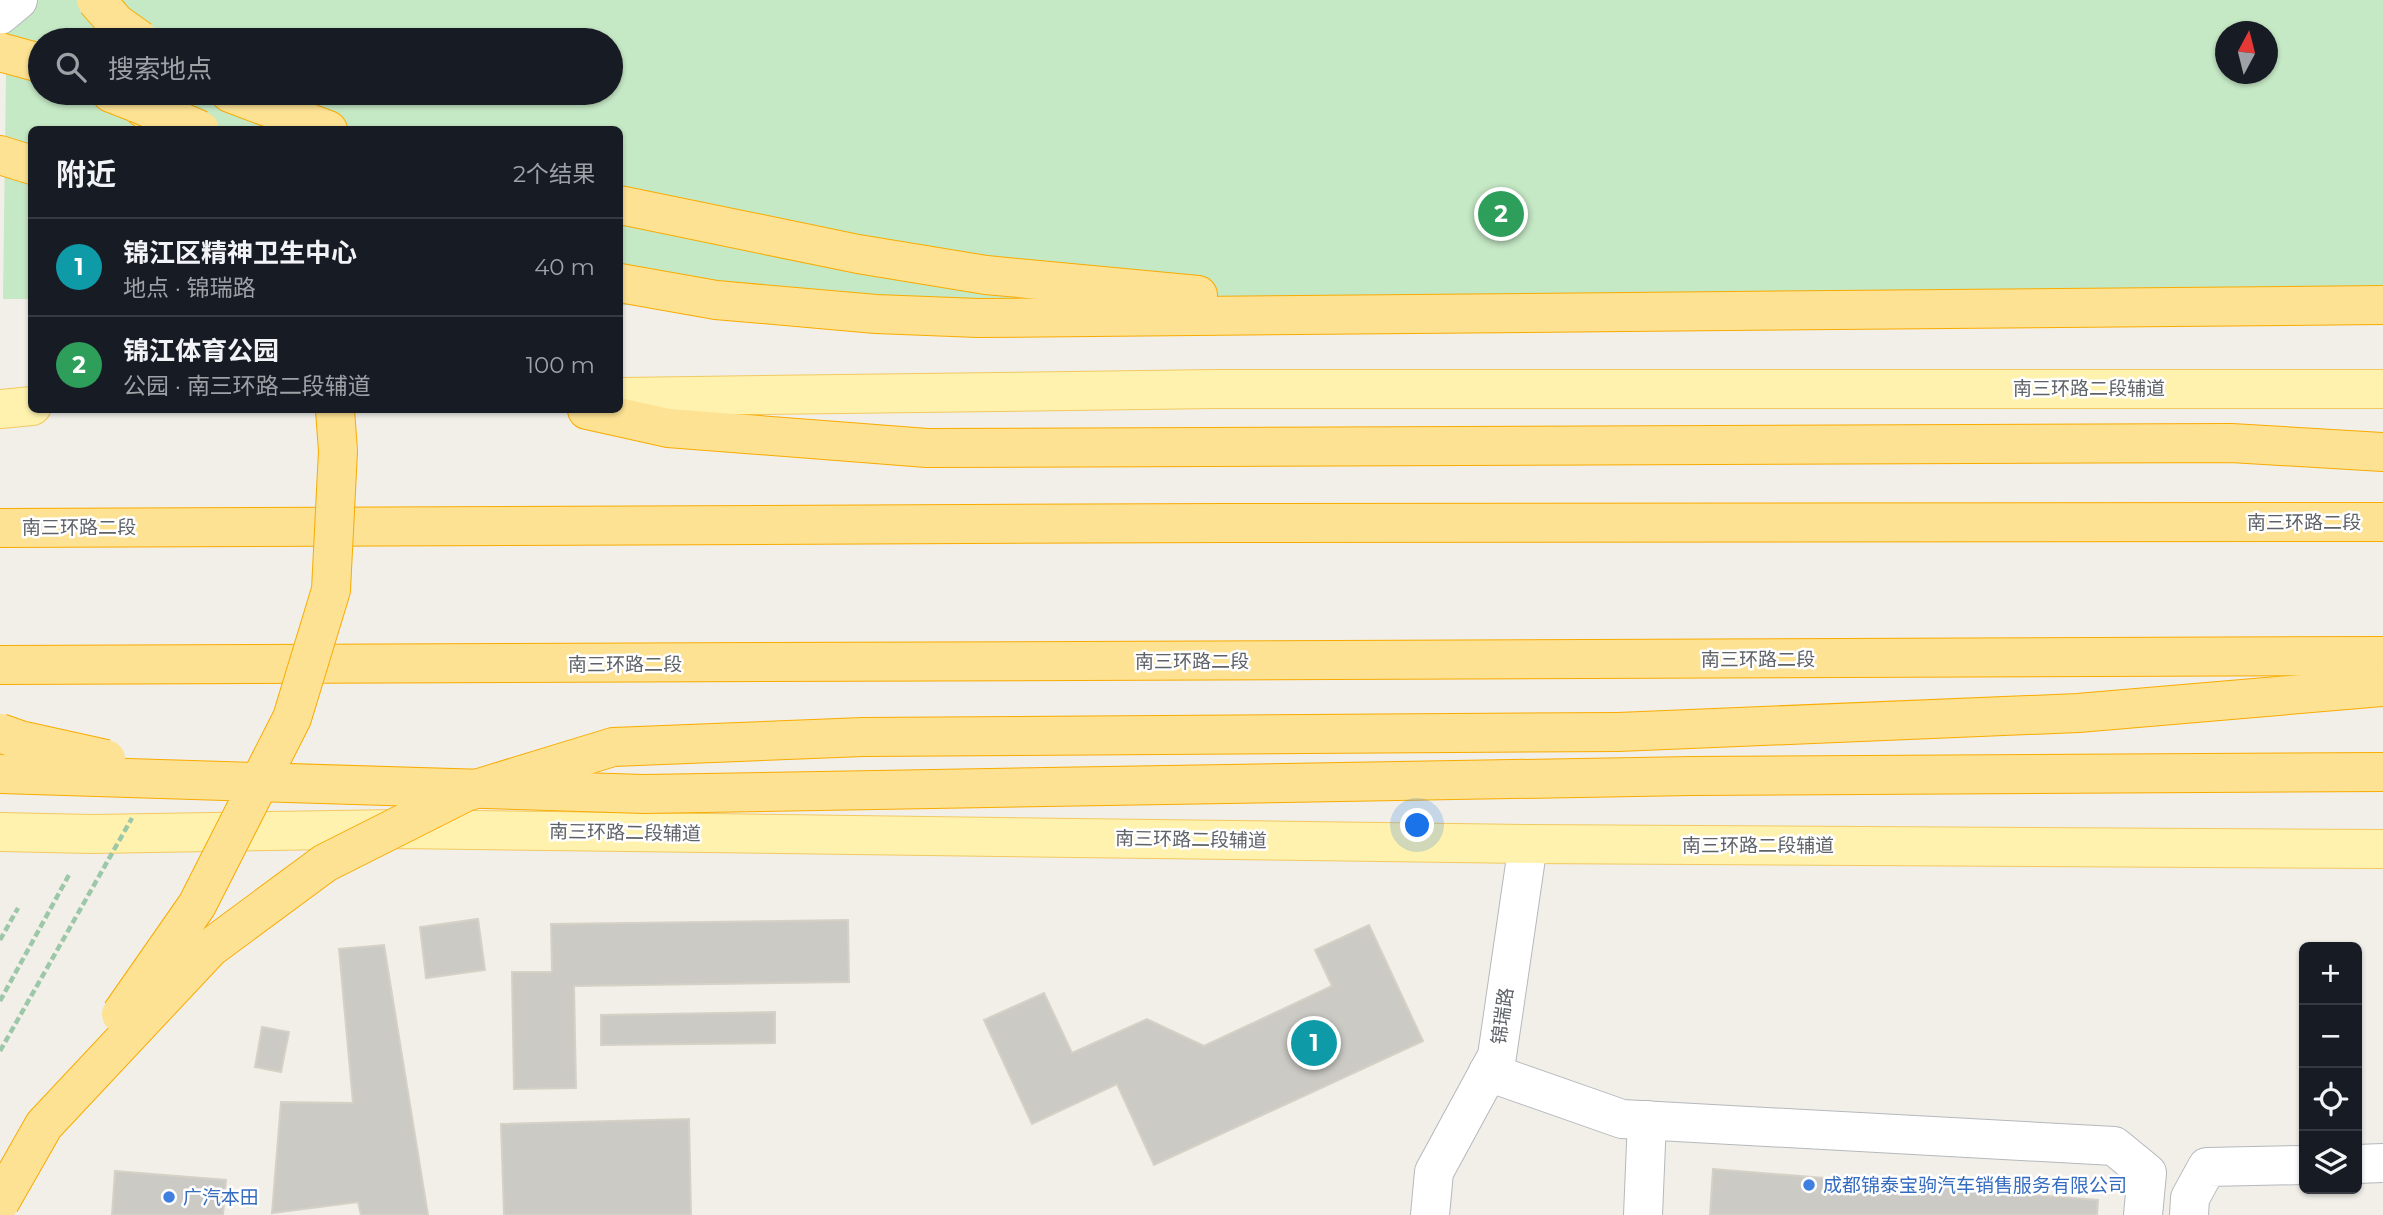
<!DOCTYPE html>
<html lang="zh">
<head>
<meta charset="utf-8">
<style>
  body { margin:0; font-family:Montserrat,"Noto Sans SC",sans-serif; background:#242831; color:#f1f3f6 }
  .controls { position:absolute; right:21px; bottom:21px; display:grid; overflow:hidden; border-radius:10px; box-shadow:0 2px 5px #0004 }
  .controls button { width:63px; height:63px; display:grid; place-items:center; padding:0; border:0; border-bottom:2px solid #363941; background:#171b24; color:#f1f3f6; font:35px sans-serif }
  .compass { position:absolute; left:2215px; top:21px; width:63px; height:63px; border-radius:50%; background:#171b24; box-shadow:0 2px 5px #0004; rotate:7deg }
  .you { position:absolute; left:1418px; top:826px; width:24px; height:24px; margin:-18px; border:5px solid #fff; border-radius:50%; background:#1a73e8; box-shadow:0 0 0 10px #1a73e833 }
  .badge { display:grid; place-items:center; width:46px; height:46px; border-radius:50%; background:#ea4335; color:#fff; font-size:23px; font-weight:700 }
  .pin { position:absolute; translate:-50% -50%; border:4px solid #fff; box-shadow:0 2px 7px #0006 }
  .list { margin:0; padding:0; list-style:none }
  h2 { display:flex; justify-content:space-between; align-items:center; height:91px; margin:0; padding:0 28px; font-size:30px }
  h2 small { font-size:23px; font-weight:400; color:#9ea1a6 }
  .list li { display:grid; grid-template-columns:46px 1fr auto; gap:21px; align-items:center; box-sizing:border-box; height:98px; padding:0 28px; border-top:2px solid #363941 }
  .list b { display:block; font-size:26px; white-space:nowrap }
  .list p { margin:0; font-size:23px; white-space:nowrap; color:#9ea1a6 }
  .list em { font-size:23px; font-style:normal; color:#9ea1a6 }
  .icon { flex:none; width:38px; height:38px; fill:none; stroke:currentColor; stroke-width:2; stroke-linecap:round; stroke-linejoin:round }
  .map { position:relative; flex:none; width:2383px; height:1215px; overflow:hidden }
  .search { position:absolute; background:#171b24; box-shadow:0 2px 5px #0004; left:28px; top:28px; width:595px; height:77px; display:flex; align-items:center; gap:18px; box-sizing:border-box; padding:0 24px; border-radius:38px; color:#9ea1a6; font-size:26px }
  .panel { position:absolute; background:#171b24; box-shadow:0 2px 5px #0004; left:28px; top:126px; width:595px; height:287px; border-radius:10px }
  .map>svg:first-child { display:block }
  .green { fill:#c5e8c5; fill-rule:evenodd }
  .building { fill:#cccac5; stroke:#d6d1c6; stroke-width:2 }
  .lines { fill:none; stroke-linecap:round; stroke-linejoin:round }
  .minor-casing { stroke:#b5b8bc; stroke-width:40 }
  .major-casing { stroke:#f2c960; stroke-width:40 }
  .highway-casing { stroke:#f9ab00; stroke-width:40 }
  .path { stroke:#9cc7a9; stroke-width:4.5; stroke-dasharray:7 3.5; stroke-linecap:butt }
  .minor { stroke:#fff; stroke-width:38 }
  .major { stroke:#fff2af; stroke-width:38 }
  .highway { stroke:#fde293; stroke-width:38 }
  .highway-bridge-casing { stroke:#f9ab00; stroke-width:40; stroke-linecap:butt }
  .path-bridge { stroke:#9cc7a9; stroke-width:4.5; stroke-dasharray:7 3.5; stroke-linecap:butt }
  .highway-bridge { stroke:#fde293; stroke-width:38 }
  .shop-dot { fill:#3f7fe0; stroke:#fff; stroke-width:2.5 }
  .labels { text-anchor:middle; stroke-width:5; stroke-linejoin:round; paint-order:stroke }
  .street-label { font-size:19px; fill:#5f6368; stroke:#fff }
  .shop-label { font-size:19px; fill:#366cbe; stroke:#fff; text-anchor:start }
</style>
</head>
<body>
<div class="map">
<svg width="2383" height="1215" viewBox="0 0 2383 1215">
  <rect width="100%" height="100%" fill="#f1efe8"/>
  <path class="green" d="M7,0H2383V322L620,305V130H32L31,299H3ZM2226,32H2268V74H2226ZM40,40H611V93H40Z"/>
  <g class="building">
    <polygon points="478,919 485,970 426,978 420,927"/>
    <polygon points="848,920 849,982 574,986 576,1088 514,1089 512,972 552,972 551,924"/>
    <polygon points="1369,925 1423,1041 1154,1165 1117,1084 1032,1124 984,1020 1044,993 1072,1053 1147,1019 1204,1046 1332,986 1315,950"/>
    <polygon points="384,945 428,1215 361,1215 358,1202 272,1213 281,1102 353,1103 339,949"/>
    <polygon points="775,1012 775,1043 601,1045 601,1015"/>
    <polygon points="262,1027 289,1032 281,1072 255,1067"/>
    <polygon points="689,1119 691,1215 504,1215 501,1124"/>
    <polygon points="1713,1169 2098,1200 2097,1215 1710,1215"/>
    <polygon points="115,1171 226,1180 223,1215 112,1215"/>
  </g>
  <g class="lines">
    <g class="minor-casing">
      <g id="minor">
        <polyline points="0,15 18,0"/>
        <polyline points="1488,1072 1622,1119 2114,1146 2147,1173 2143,1215"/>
        <polyline points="2357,1164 2383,1163"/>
        <polyline points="1430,1215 1434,1172 1497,1056 1528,844"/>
        <polyline points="1643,1215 1647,1120"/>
        <polyline points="2189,1215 2190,1198 2207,1167 2304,1165"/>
      </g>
    </g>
    <g class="major-casing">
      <g id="major">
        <polyline points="620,397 1216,389 2383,389"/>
        <polyline points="0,409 32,406"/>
        <polyline points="0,832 93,834 398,829 1528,844 2383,849"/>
      </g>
    </g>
    <g class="highway-casing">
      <g id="highway">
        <polyline points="0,52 40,63"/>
        <polyline points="111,93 137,103 163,124"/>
        <polyline points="230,93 328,130"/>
        <polyline points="0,155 32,165"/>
        <polyline points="620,205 858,254 986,275 1198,295"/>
        <polyline points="620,283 716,300 876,314 978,318 2383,305"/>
        <polyline points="335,410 338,451"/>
        <polyline points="587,410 668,428 927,448 2231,443 2383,452"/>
        <polyline points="0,528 1227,523 2383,522"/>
        <polyline points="0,665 2383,656"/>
        <polyline points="1618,732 2078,713 2383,687"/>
        <polyline points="1692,776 2383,772"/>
      </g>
    </g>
    <g class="path">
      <polyline points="0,940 18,908"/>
      <polyline points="0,1001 70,873"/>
    </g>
    <use href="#minor" class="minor"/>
    <use href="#major" class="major"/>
    <use href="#highway" class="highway"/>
    <g class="highway-bridge-casing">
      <g id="highway-bridge">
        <polyline points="96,0 116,23 140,40"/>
        <polyline points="137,103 200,130"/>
        <polyline points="0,733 20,740 106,759"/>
        <polyline points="0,774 644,794 1692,776"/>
        <polyline points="121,1014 197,905 292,718 331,590 338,451"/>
        <polyline points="0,1202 44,1125 210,948 325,863 466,792 613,747 863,737 1618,732"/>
      </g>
    </g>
    <polyline class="path-bridge" points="0,1051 132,818"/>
    <use href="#highway-bridge" class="highway-bridge"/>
  </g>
  <g class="shop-dot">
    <circle cx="1809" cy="1185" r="7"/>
    <circle cx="169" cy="1197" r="7"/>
  </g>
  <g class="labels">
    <g class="street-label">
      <text x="2089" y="395">南三环路二段辅道</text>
      <text x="2304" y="529">南三环路二段</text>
      <text x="79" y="534">南三环路二段</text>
      <text x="1758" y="666">南三环路二段</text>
      <text x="1192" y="668">南三环路二段</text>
      <text x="625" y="671">南三环路二段</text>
      <text transform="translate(625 832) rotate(1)" y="7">南三环路二段辅道</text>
      <text transform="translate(1191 839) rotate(1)" y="7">南三环路二段辅道</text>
      <text x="1758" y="852">南三环路二段辅道</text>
      <text transform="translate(1502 1016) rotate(-82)" y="7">锦瑞路</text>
    </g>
    <g class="shop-label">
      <text x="1823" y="1192">成都锦泰宝驹汽车销售服务有限公司</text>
      <text x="183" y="1204">广汽本田</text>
    </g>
  </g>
</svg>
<div class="controls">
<button>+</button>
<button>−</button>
<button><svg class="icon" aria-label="locate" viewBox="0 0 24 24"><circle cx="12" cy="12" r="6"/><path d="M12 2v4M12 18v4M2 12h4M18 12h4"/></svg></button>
<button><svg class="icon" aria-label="layers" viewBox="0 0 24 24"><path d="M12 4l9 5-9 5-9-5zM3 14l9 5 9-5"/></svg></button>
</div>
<svg class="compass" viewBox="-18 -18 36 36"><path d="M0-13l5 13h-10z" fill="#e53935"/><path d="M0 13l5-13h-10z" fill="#9ea1a6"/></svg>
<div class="you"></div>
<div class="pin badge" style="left:1314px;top:1043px;background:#0f9aa8">1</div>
<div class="pin badge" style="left:1501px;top:214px;background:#2e9e5b">2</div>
<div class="search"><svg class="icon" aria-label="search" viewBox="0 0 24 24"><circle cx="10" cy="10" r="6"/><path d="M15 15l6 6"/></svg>搜索地点</div>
<section class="panel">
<h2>附近<small>2个结果</small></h2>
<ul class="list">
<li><span class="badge" style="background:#0f9aa8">1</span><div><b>锦江区精神卫生中心</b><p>地点 · 锦瑞路</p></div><em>40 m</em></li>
<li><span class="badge" style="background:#2e9e5b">2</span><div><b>锦江体育公园</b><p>公园 · 南三环路二段辅道</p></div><em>100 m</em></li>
</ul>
</section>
</div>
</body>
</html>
